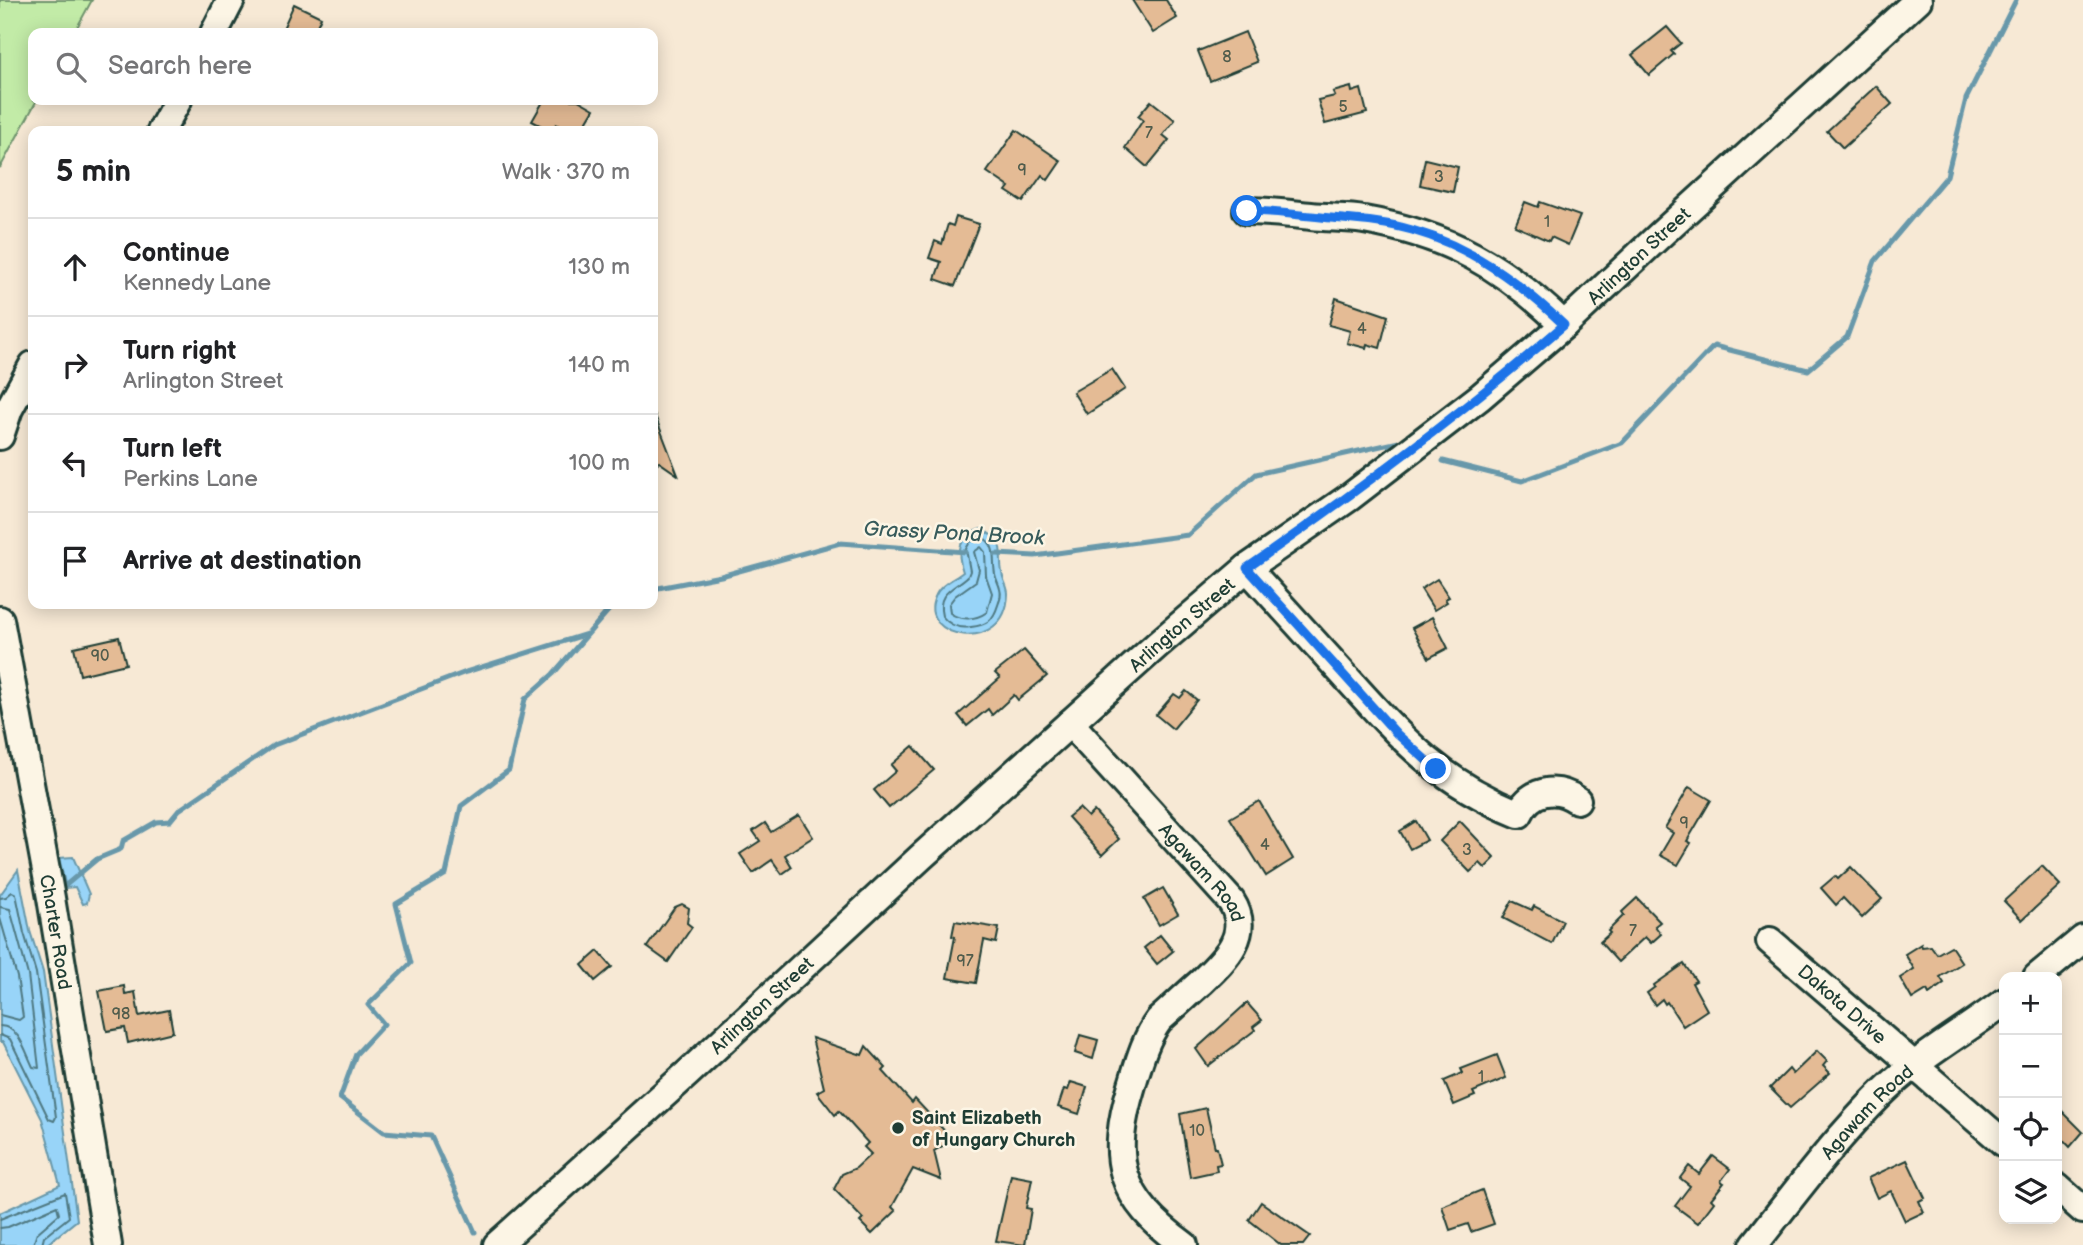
<!DOCTYPE html>
<html lang="en">
<head>
<meta charset="utf-8">
<style>
  body { margin:0; font-family:"Balsamiq Sans",sans-serif; background:#f6f6f6; color:#202124 }
  .controls { position:absolute; right:21px; bottom:21px; display:grid; overflow:hidden; border-radius:14px; box-shadow:0 4px 18px #0003 }
  .controls button { width:63px; height:63px; display:grid; place-items:center; padding:0; border:0; border-bottom:2px solid #e0e0e0; background:#fff; color:#202124; font:35px sans-serif }
  .stop { position:absolute; width:21px; height:21px; margin:-16px; border:5px solid #1a73e8; border-radius:50%; background:#fff }
  .stop.end { background:#1a73e8; border-color:#fff; box-shadow:0 2px 7px #0008 }
  .list { margin:0; padding:0; list-style:none }
  h2 { display:flex; justify-content:space-between; align-items:center; height:91px; margin:0; padding:0 28px; font-size:30px }
  h2 small { font-size:23px; font-weight:400; color:#757577 }
  .list li { display:grid; grid-template-columns:46px 1fr auto; gap:21px; align-items:center; box-sizing:border-box; height:98px; padding:0 28px; border-top:2px solid #e0e0e0 }
  .list b { display:block; font-size:26px; white-space:nowrap }
  .list p { margin:0; font-size:23px; white-space:nowrap; color:#757577 }
  .list em { font-size:23px; font-style:normal; color:#757577 }
  .icon { flex:none; width:38px; height:38px; fill:none; stroke:currentColor; stroke-width:2; stroke-linecap:round; stroke-linejoin:round }
  .map { position:relative; flex:none; width:2083px; height:1245px; overflow:hidden }
  .search { position:absolute; background:#fff; box-shadow:0 4px 18px #0003; left:28px; top:28px; width:630px; height:77px; display:flex; align-items:center; gap:18px; box-sizing:border-box; padding:0 24px; border-radius:14px; color:#757577; font-size:26px }
  .panel { position:absolute; background:#fff; box-shadow:0 4px 18px #0003; left:28px; top:126px; width:630px; height:483px; border-radius:14px }
  .map>svg:first-child { display:block }
  .green { fill:#c2eba7; stroke:#70946e; stroke-width:2 }
  .water { fill:#98d4f8; stroke:#6898aa; stroke-width:2 }
  .lines { fill:none; stroke-linecap:round; stroke-linejoin:round }
  .shore { stroke:#4f7982; stroke-width:2 }
  .stream { stroke:#6898aa; stroke-width:5 }
  .building { fill:#e4bb95; stroke:#1f3d34; stroke-width:2 }
  .minor-casing { stroke:#1f3d34; stroke-width:32 }
  .minor { stroke:#fcf5e5; stroke-width:26 }
  .route { stroke:#1a73e8; stroke-width:9 }
  .poi-dot { fill:#1f3d34; stroke:#fcf5e5; stroke-width:2.5 }
  .labels { text-anchor:middle; stroke-width:5; stroke-linejoin:round; paint-order:stroke }
  .number-label { font-size:16px; fill:#505c4c }
  .street-label { font-size:19px; fill:#1f3d34; stroke:#fcf5e5 }
  .poi-label { font-size:19px; font-weight:bold; fill:#1f3d34; stroke:#fcf5e5; text-anchor:start }
  .water-label { font-size:21px; font-style:italic; fill:#375b5b; stroke:#fcf5e5 }
</style>
</head>
<body>
<div class="map">
<svg width="2083" height="1245" viewBox="0 0 2083 1245">
  <rect width="100%" height="100%" fill="#f7e9d5"/>
  <filter id="ink" filterUnits="userSpaceOnUse"><feTurbulence type="fractalNoise" baseFrequency=".0143" numOctaves="2"/><feDisplacementMap in="SourceGraphic" scale="14" xChannelSelector="R" yChannelSelector="G"/><feConvolveMatrix kernelMatrix="1 2 1 2 8 2 1 2 1" color-interpolation-filters="sRGB"/></filter>
  <g filter="url(#ink)">
    <polygon class="green" points="0,0 92,0 74,33 33,33 33,100 37,100 0,168"/>
    <g class="water">
      <path d="M981,529C1008,543 998,550 1002,573C1003,581 1008,586 1008,594C1006,657 916,638 935,597C940,584 953,580 963,572C956,552 958,536 981,529Z"/>
      <polygon points="73,857 89,894 87,903 83,904 75,887 66,888 59,858"/>
      <polygon points="18,870 30,931 43,972 77,1220 46,1245 0,1245 0,1213 60,1185 42,1119 3,1042 0,1042 0,895"/>
    </g>
    <g class="lines">
      <g class="shore">
        <path d="M981,536C998,546 992,558 995,574C996,580 999,584 1000,589C1002,595 1000,600 998,605C993,621 987,625 971,627C959,629 949,625 942,616C936,592 954,589 968,576L970,571L966,549L970,542Z"/>
        <path d="M981,547L985,552L986,576L992,593L987,612C976,620 961,621 950,613L949,604L955,596L976,581L979,570L974,552Z"/>
        <polyline points="0,898 6,897 12,892 16,894 24,933 36,973 56,1117 54,1121 49,1119 10,1039 0,1035"/>
        <path d="M0,907L10,909L28,975L39,1068L33,1067C25,1051 20,1027 0,1026"/>
        <polyline points="0,918 17,977 23,1017 19,1020 0,1015"/>
        <polyline points="0,1219 65,1193 69,1217 44,1237 42,1245"/>
        <polyline points="0,1228 8,1227 57,1206 59,1214 37,1233 33,1245"/>
      </g>
      <g class="stream">
        <polyline points="1443,461 1522,481 1622,443 1714,346 1808,370 1847,337 1875,261 1947,176 1966,99 2016,0"/>
        <polyline points="996,554 1035,556 1188,535 1256,474 1399,442"/>
        <polyline points="653,589 721,576 840,543 966,552"/>
        <polyline points="66,885 97,859 121,849 123,841 156,822 170,821 179,810 274,745 466,672 587,634"/>
        <polyline points="475,1232 431,1136 384,1132 340,1098 356,1054 384,1024 368,1005 411,963 396,904 446,874 461,806 509,770 525,699 553,674 614,604"/>
      </g>
    </g>
    <g class="building">
      <polygon points="1132,0 1166,0 1177,18 1153,33"/>
      <polygon points="294,4 321,17 314,33 281,33"/>
      <polygon points="1667,27 1681,43 1671,51 1674,54 1649,75 1632,55"/>
      <polygon points="1245,32 1257,62 1210,81 1198,51"/>
      <polygon points="1876,86 1892,104 1843,148 1827,131"/>
      <polygon points="1351,87 1352,92 1361,89 1367,113 1325,124 1318,100 1335,96 1333,92"/>
      <polygon points="544,100 578,100 594,109 581,131 568,131 556,124 551,131 532,121"/>
      <polygon points="1151,101 1175,120 1163,135 1169,140 1147,167 1125,148 1143,120 1138,116"/>
      <polygon points="1016,130 1061,161 1048,180 1042,175 1023,202 1006,191 1009,187 987,172"/>
      <polygon points="1425,159 1458,167 1453,192 1420,185"/>
      <polygon points="1525,202 1538,207 1540,202 1580,216 1568,245 1551,237 1549,241 1515,226"/>
      <polygon points="956,217 979,224 955,286 935,279 941,262 929,258 935,241 942,244 948,224 953,226"/>
      <polygon points="1336,298 1388,316 1380,348 1367,344 1366,348 1347,343 1350,331 1329,325"/>
      <polygon points="1112,369 1125,389 1087,414 1073,392"/>
      <polygon points="653,413 654,413 678,475 659,462 653,465"/>
      <polygon points="1437,579 1449,597 1445,599 1447,602 1434,610 1421,589"/>
      <polygon points="1432,617 1448,648 1429,658 1412,628"/>
      <polygon points="119,637 126,664 80,675 74,647"/>
      <polygon points="1024,650 1047,676 1018,700 1014,695 992,715 988,709 967,726 958,715 1000,678 995,673"/>
      <polygon points="1186,691 1197,700 1173,729 1156,715 1174,694 1180,698"/>
      <polygon points="913,746 934,770 889,808 874,790 896,771 891,765"/>
      <polygon points="1689,787 1711,800 1687,841 1691,843 1678,865 1660,855 1673,833 1665,828"/>
      <polygon points="1259,801 1293,859 1266,876 1230,818"/>
      <polygon points="1079,808 1088,817 1094,811 1119,839 1102,855 1068,817"/>
      <polygon points="799,815 813,837 785,855 792,867 782,874 772,860 753,873 740,854 760,841 753,831 765,823 771,832"/>
      <polygon points="1416,821 1427,840 1410,849 1400,831"/>
      <polygon points="1460,821 1495,858 1485,868 1480,863 1470,872 1440,841"/>
      <polygon points="2042,866 2060,885 2022,920 2004,901"/>
      <polygon points="1851,867 1882,899 1862,918 1843,898 1836,905 1821,888 1835,876 1838,879"/>
      <polygon points="1163,888 1178,914 1159,925 1144,899"/>
      <polygon points="1637,898 1660,922 1655,926 1661,934 1651,943 1645,937 1618,962 1600,942 1610,933 1608,931 1624,915 1622,912"/>
      <polygon points="1512,901 1532,910 1534,906 1563,921 1552,944 1503,918"/>
      <polygon points="682,904 689,908 687,923 692,927 668,962 647,947 675,907"/>
      <polygon points="955,921 999,928 996,943 984,940 976,983 947,978 955,937 952,936"/>
      <polygon points="1160,935 1173,951 1157,964 1144,948"/>
      <polygon points="1921,944 1922,947 1931,946 1937,954 1951,946 1962,963 1940,977 1944,983 1929,994 1927,990 1912,999 1900,978 1914,969 1905,954"/>
      <polygon points="598,951 612,967 595,981 582,965"/>
      <polygon points="1684,964 1696,981 1692,983 1707,1010 1683,1026 1667,1002 1665,1004 1662,999 1655,1005 1647,993 1655,987 1654,985"/>
      <polygon points="124,986 125,994 135,992 139,1016 169,1010 173,1032 128,1043 125,1028 107,1031 99,991"/>
      <polygon points="1247,1003 1262,1020 1253,1027 1255,1030 1208,1066 1196,1049"/>
      <polygon points="1080,1035 1098,1040 1093,1059 1075,1053"/>
      <polygon points="812,1038 862,1055 866,1046 886,1068 883,1071 912,1103 915,1099 953,1140 934,1151 941,1180 913,1169 892,1207 896,1211 872,1234 860,1222 863,1219 834,1189 842,1174 856,1168 871,1154 864,1147 868,1143 839,1111 835,1115 817,1092 824,1088"/>
      <polygon points="1817,1051 1827,1061 1823,1066 1830,1073 1790,1108 1770,1088 1789,1069 1793,1074"/>
      <polygon points="1497,1055 1506,1078 1473,1092 1475,1096 1454,1105 1444,1081 1463,1073 1461,1069"/>
      <polygon points="1071,1082 1087,1087 1079,1114 1058,1107 1064,1089 1068,1090"/>
      <polygon points="2057,1106 2083,1132 2070,1147 2057,1133"/>
      <polygon points="1206,1108 1215,1148 1217,1148 1221,1164 1216,1165 1217,1171 1190,1177 1180,1114"/>
      <polygon points="1713,1156 1730,1169 1721,1181 1724,1183 1711,1199 1714,1202 1698,1223 1675,1206 1690,1186 1680,1178 1689,1166 1699,1174"/>
      <polygon points="1907,1160 1925,1198 1919,1201 1924,1212 1905,1221 1891,1191 1877,1198 1868,1178"/>
      <polygon points="1011,1175 1032,1179 1026,1208 1031,1209 1025,1245 996,1241"/>
      <polygon points="1482,1190 1494,1224 1471,1232 1468,1224 1450,1230 1442,1206"/>
      <polygon points="1261,1202 1310,1236 1303,1245 1281,1245 1249,1220"/>
    </g>
    <g class="lines">
      <g class="minor-casing">
        <g id="minor">
          <polyline points="214,33 231,0"/>
          <polyline points="161,131 178,100"/>
          <path d="M1247,211C1269,211 1290,214 1311,216C1329,218 1347,217 1364,220C1449,235 1503,266 1564,325"/>
          <polyline points="0,436 9,409 33,365"/>
          <path d="M1247,568C1280,604 1312,640 1345,676C1401,738 1438,781 1519,814C1530,790 1556,785 1577,800"/>
          <path id="s1" d="M0,620L51,898L108,1245"/>
          <path id="s2" d="M1070,723L1231,901C1253,935 1223,961 1200,983C1186,995 1173,1008 1159,1020C1145,1039 1139,1062 1132,1085C1109,1160 1119,1198 1184,1245"/>
          <path id="s3" d="M1770,941L2004,1143"/>
          <polyline points="2037,977 2083,939"/>
          <polyline points="2057,1187 2083,1210"/>
          <path id="s4" d="M497,1245L688,1073L921,857L1157,645L1247,568L1350,497L1480,397L1564,325L1659,236L1918,0"/>
          <path id="s5" d="M1754,1245C1795,1193 1835,1139 1883,1092C1919,1057 1964,1032 2004,1002"/>
        </g>
      </g>
      <use href="#minor" class="minor"/>
    </g>
  </g>
  <g class="lines" filter="url(#ink)">
    <path class="route" d="M1247,211C1269,211 1290,214 1311,216C1345,220 1379,220 1412,230C1472,247 1520,283 1564,325C1463,412 1357,492 1247,568L1397,734L1436,769"/>
  </g>
  <circle class="poi-dot" cx="898" cy="1128" r="7"/>
  <g class="labels">
    <g class="number-label">
      <text x="1227" y="62">8</text>
      <text x="1343" y="112">5</text>
      <text x="1149" y="138">7</text>
      <text x="1022" y="175">9</text>
      <text x="1439" y="182">3</text>
      <text x="1547" y="227">1</text>
      <text x="1362" y="334">4</text>
      <text x="100" y="661">90</text>
      <text x="1684" y="828">9</text>
      <text x="1265" y="850">4</text>
      <text x="1467" y="855">3</text>
      <text x="1633" y="936">7</text>
      <text x="965" y="966">97</text>
      <text x="121" y="1019">98</text>
      <text x="1481" y="1082">1</text>
      <text x="1197" y="1136">10</text>
    </g>
    <g class="street-label">
      <text dy="7" stroke="none"><textPath href="#s4" startOffset="1512">Arlington Street</textPath></text>
      <text dy="7" stroke="none"><textPath href="#s4" startOffset="924">Arlington Street</textPath></text>
      <text dy="7" stroke="none"><textPath href="#s2" startOffset="200">Agawam Road</textPath></text>
      <text dy="7" stroke="none"><textPath href="#s1" startOffset="317">Charter Road</textPath></text>
      <text dy="7" stroke="none"><textPath href="#s3" startOffset="96">Dakota Drive</textPath></text>
      <text dy="7" stroke="none"><textPath href="#s4" startOffset="357">Arlington Street</textPath></text>
      <text dy="7" stroke="none"><textPath href="#s5" startOffset="175">Agawam Road</textPath></text>
    </g>
    <g class="poi-label">
      <text x="912" y="1124">Saint Elizabeth<tspan x="912" dy="22">of Hungary Church</tspan></text>
    </g>
    <g class="water-label">
      <text transform="translate(954 533) rotate(3)" y="7">Grassy Pond Brook</text>
    </g>
  </g>
</svg>
<div class="controls">
<button>+</button>
<button>−</button>
<button><svg class="icon" aria-label="locate" viewBox="0 0 24 24"><circle cx="12" cy="12" r="6"/><path d="M12 2v4M12 18v4M2 12h4M18 12h4"/></svg></button>
<button><svg class="icon" aria-label="layers" viewBox="0 0 24 24"><path d="M12 4l9 5-9 5-9-5zM3 14l9 5 9-5"/></svg></button>
</div>
<div class="stop" style="left:1247px;top:211px"></div>
<div class="stop end" style="left:1436px;top:769px"></div>
<div class="search"><svg class="icon" aria-label="search" viewBox="0 0 24 24"><circle cx="10" cy="10" r="6"/><path d="M15 15l6 6"/></svg>Search here</div>
<section class="panel">
<h2>5 min<small>Walk · 370 m</small></h2>
<ul class="list">
<li><svg class="icon" aria-label="ahead" viewBox="0 0 24 24"><path d="M12 20V5M6 11l6-6 6 6"/></svg><div><b>Continue</b><p>Kennedy Lane</p></div><em>130 m</em></li>
<li><svg class="icon" aria-label="right" viewBox="0 0 24 24"><path d="M7 20v-9h11M14 6l5 5-5 5"/></svg><div><b>Turn right</b><p>Arlington Street</p></div><em>140 m</em></li>
<li><svg class="icon" aria-label="left" viewBox="0 0 24 24"><path d="M17 20v-9H6M10 6l-5 5 5 5"/></svg><div><b>Turn left</b><p>Perkins Lane</p></div><em>100 m</em></li>
<li><svg class="icon" aria-label="arrive" viewBox="0 0 24 24"><path d="M6 21V4h12l-3 4 3 4H6"/></svg><div><b>Arrive at destination</b></div></li>
</ul>
</section>
</div>
</body>
</html>
